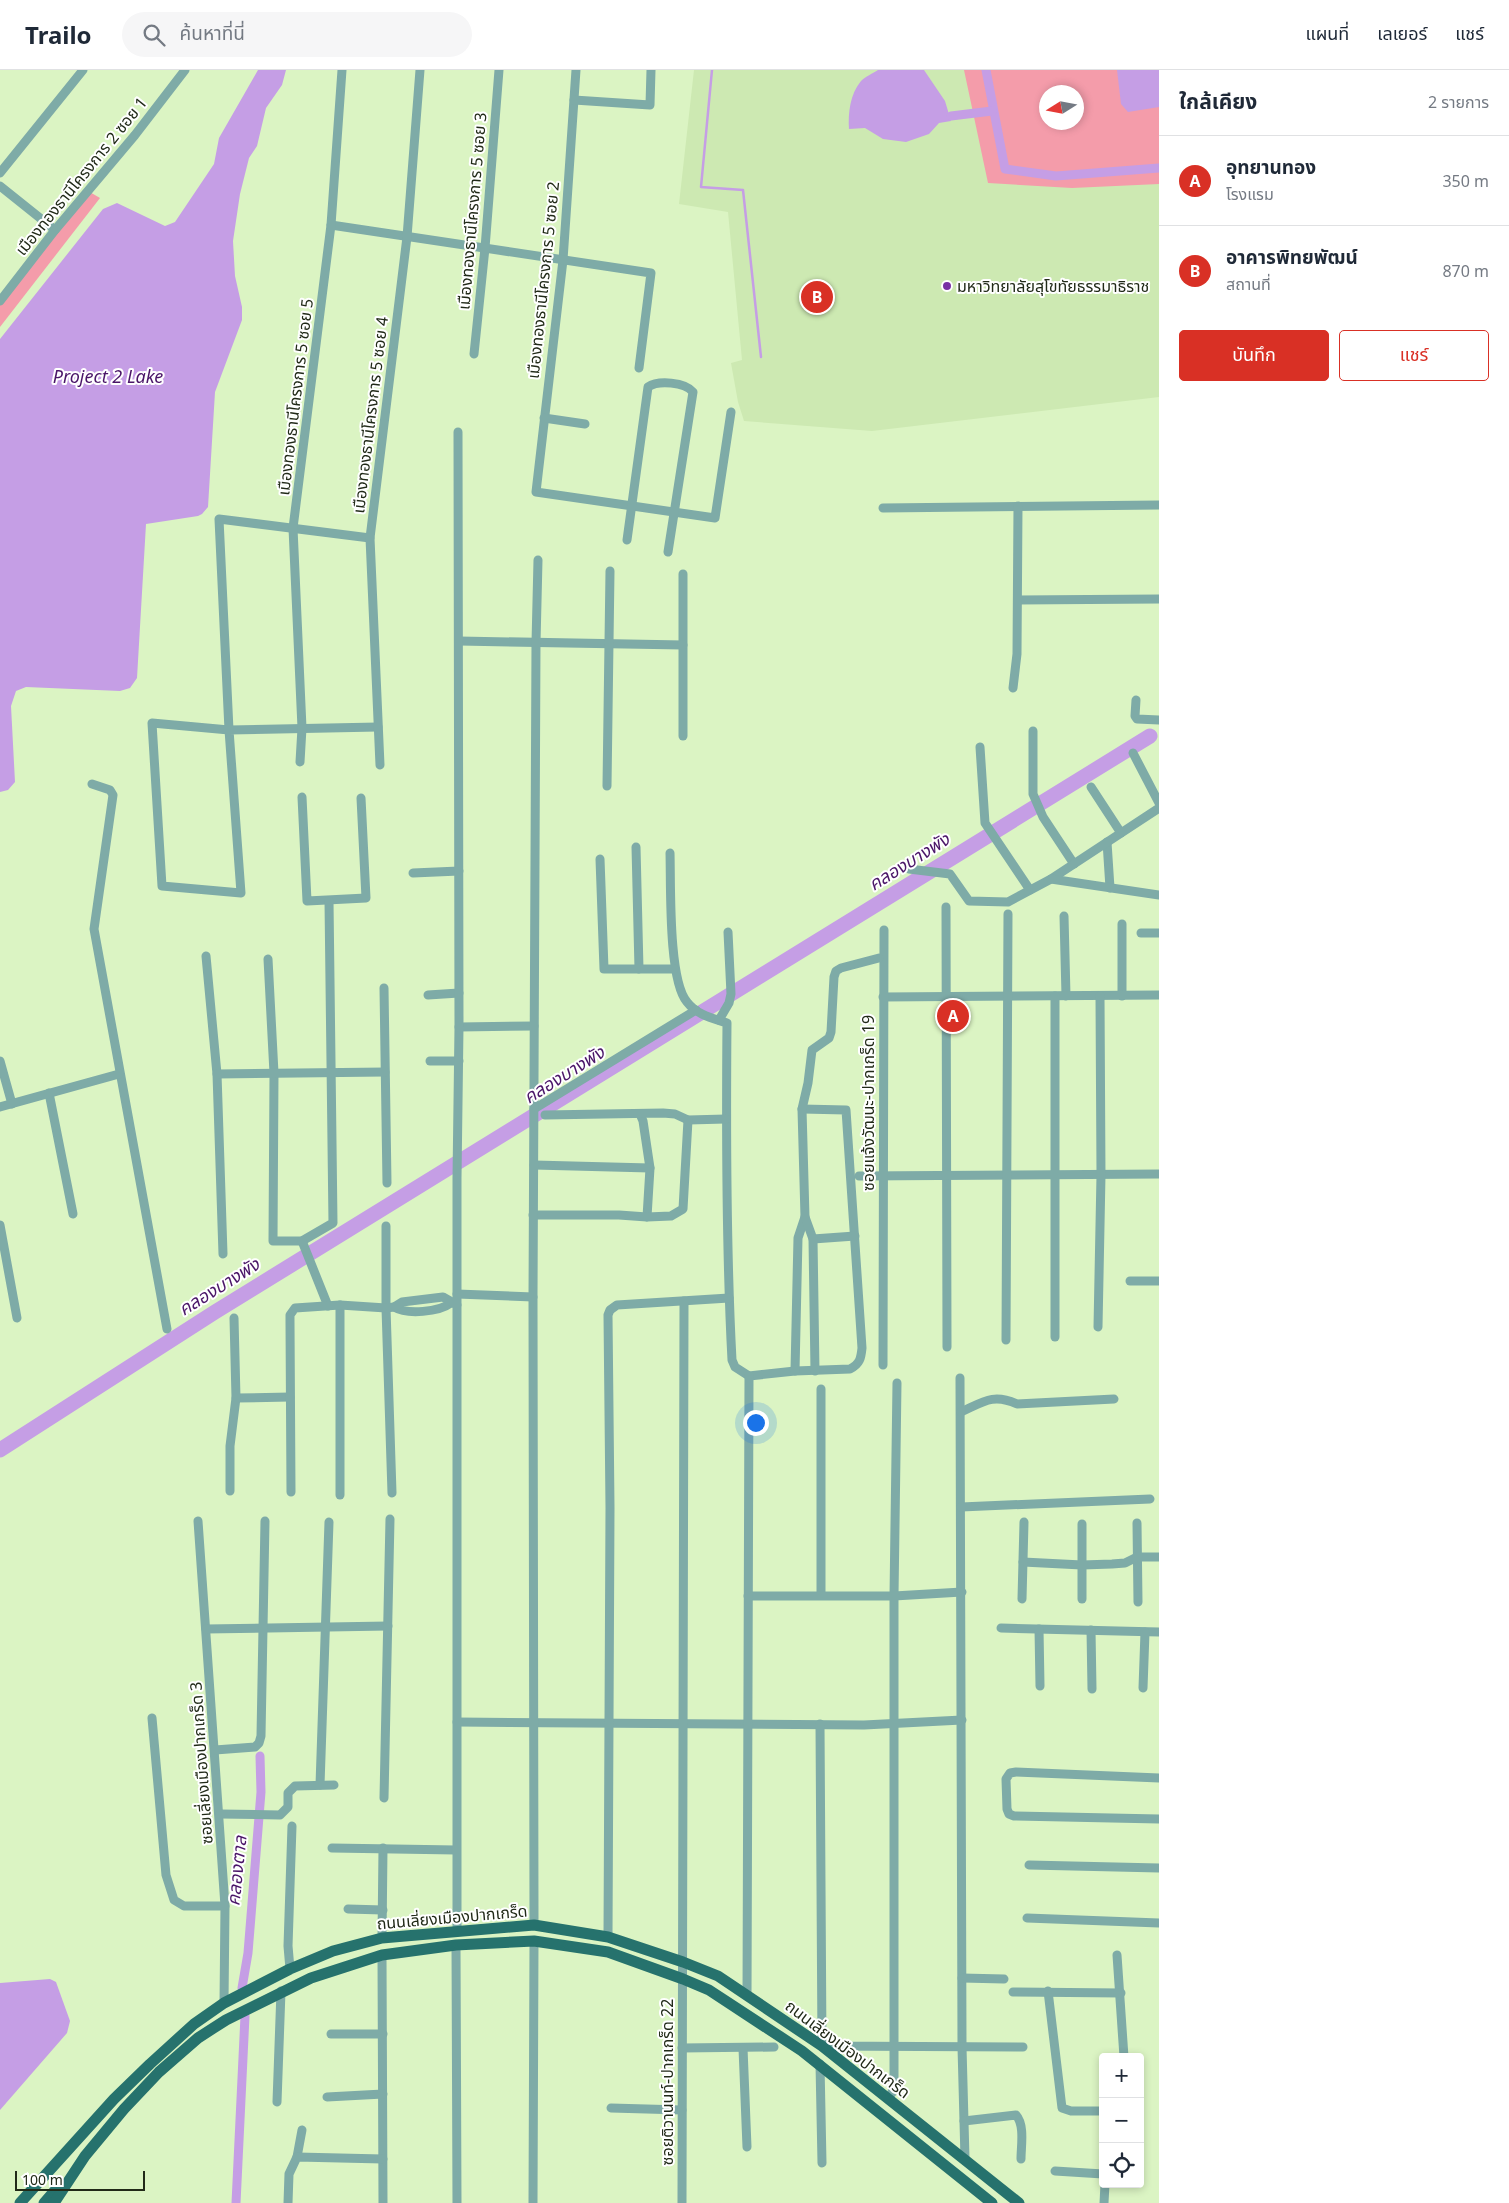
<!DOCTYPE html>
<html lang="th">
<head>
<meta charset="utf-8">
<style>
  body { margin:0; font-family:"Noto Sans","Noto Sans Thai",sans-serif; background:#f6f6f7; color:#1f2937 }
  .controls { position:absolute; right:15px; bottom:15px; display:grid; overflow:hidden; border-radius:5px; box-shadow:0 2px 8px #0003 }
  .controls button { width:45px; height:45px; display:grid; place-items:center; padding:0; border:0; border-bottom:1px solid #e0e1e3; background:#fff; color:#1f2937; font:25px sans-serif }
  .compass { position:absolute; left:1039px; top:15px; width:45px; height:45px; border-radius:50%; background:#fff; box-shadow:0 2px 8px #0003; rotate:259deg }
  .scale { position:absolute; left:15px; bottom:12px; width:130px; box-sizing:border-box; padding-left:5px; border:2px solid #212a18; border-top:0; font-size:14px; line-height:18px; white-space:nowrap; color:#212a18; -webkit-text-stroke:4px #fff; paint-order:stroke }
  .you { position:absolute; left:755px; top:1352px; width:18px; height:18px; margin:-12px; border:4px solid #fff; border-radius:50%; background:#1a73e8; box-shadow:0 0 0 8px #1a73e833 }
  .badge { display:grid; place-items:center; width:32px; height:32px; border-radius:50%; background:#d93025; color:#fff; font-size:16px; font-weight:700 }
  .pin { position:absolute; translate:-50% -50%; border:2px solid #fff; box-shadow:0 1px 5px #0006 }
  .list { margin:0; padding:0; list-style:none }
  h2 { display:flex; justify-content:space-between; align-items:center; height:65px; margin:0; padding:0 20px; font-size:21px }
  h2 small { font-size:16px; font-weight:400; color:#747a83 }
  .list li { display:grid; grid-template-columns:32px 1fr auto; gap:15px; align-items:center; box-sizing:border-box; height:90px; padding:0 20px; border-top:1px solid #e0e1e3 }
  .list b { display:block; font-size:19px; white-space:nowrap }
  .list p { margin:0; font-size:16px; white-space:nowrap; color:#747a83 }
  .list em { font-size:16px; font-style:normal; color:#747a83 }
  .actions { display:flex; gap:10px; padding:15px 20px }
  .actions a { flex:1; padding:11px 0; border:1px solid #d93025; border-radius:5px; text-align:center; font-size:18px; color:#d93025 }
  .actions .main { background:#d93025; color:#fff }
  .icon { flex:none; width:28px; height:28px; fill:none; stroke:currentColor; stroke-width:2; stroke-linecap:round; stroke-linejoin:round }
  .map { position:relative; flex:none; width:1159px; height:2133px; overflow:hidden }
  header { display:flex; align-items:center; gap:30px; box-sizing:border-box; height:70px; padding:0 25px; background:#fff; border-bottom:1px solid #e0e1e3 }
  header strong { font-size:24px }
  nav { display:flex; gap:28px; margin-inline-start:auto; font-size:18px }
  .search { width:350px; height:45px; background:#f6f6f7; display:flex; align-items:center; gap:12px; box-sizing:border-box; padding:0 18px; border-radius:28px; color:#747a83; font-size:19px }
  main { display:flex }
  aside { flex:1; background:#fff }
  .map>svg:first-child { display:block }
  .built { fill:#cde9b2; fill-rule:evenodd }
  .green { fill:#f49caa; fill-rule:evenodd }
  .water { fill:#c59ee5 }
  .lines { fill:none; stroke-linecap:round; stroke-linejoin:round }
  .stream { stroke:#c59ee5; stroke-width:2.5 }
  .canal { stroke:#c59ee5; stroke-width:9 }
  .river { stroke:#c59ee5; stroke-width:15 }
  .minor { stroke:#7eaba7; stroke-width:9 }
  .major { stroke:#26726d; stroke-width:11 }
  .poi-dot { fill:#7831a4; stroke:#fff; stroke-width:2 }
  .labels { text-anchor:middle; stroke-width:4; stroke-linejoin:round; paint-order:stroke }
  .street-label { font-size:16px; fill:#212a18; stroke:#fff }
  .poi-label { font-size:16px; fill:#212a18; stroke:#fff; text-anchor:start }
  .water-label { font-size:18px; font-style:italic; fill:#4a1568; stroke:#fff }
</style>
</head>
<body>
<header>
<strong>Trailo</strong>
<div class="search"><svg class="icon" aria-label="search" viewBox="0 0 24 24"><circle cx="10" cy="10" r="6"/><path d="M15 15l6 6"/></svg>ค้นหาที่นี่</div>
<nav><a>แผนที่</a><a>เลเยอร์</a><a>แชร์</a></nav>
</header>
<main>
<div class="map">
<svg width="1159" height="2133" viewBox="0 0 1159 2133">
  <rect width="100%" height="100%" fill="#dbf4c3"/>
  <path class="built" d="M694,0H1159V327L872,361L744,351L738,332L731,293L742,290L728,142L679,134ZM1046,22H1076V52H1046Z"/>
  <g class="green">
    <path d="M964,0H1159V114L1072,118L988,113ZM1046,22H1076V52H1046Z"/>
    <polygon points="88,121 100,128 0,257 0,235"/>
  </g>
  <g class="water">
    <polygon points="258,0 286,0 282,15 266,38 257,76 249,88 240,124 233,171 235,206 242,237 242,250 215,322 208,437 202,444 198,446 146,454 137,608 130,618 120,621 26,617 16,621 11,636 15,712 8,720 0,722 0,269 103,139 117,133 165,156 175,152 214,94 219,68"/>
    <path d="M878,0H924L945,31L951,51L939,53L929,64L906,72L883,69L865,58L849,59C848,43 850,24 861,11C865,7 873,3 878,0Z"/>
    <polygon points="1117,0 1159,0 1159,37 1128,42 1121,34"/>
    <polygon points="50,1909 56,1912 70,1951 67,1963 0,2040 0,1913"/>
  </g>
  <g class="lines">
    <polyline class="stream" points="712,0 701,117 743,120 761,287"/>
    <g class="canal">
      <polyline points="986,0 1005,99 1056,106 1159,98"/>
      <polyline points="951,46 992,41"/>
      <polyline points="242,1918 248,1883 261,1722 260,1686"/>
      <polyline points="236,2133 245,1946"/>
    </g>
    <polyline class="river" points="0,1380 215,1242 1150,666"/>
    <g class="minor">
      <polyline points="576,0 563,190 536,422 715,448 731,342"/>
      <polyline points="574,30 650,35 651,0"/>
      <polyline points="0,103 83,0"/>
      <polyline points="0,116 55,160"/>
      <polyline points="331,155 651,203 639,298"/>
      <polyline points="0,231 55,160 135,65 185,0"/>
      <polyline points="474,284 485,178 499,0"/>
      <polyline points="544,348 585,354"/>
      <polyline points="883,438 1159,435"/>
      <polyline points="370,468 219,449 229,660 241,823 162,816 152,653 229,660 378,657"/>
      <path d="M627,470L648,317C658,310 685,312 693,322L668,482"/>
      <polyline points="683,504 683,666"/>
      <polyline points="1018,530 1159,529"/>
      <polyline points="459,571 683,575"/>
      <polyline points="1013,618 1017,584 1018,436"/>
      <polyline points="1136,630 1135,646 1137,649 1159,650"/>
      <polyline points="1033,661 1033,724 1043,747 1074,794"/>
      <polyline points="980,677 985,753 1030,820"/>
      <polyline points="1133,683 1159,733"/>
      <polyline points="300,692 302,658 293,458 331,155 342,0"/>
      <polyline points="380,695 370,468 407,167 420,0"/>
      <polyline points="92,714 110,720 113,725 94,859 167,1259"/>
      <polyline points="607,716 610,501"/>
      <polyline points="1091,717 1121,763"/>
      <polyline points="302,727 307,831 366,828 361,728"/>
      <polyline points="1107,772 1110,818"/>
      <polyline points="636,777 639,899"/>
      <path d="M670,783C671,814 668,910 687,932C697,945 712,948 727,953C726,1065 726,1178 732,1290L735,1297L749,1306L795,1301L850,1299C860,1294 861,1288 862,1278L846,1040L802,1039"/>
      <polyline points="600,789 604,899 674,899"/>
      <polyline points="909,799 950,804 969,831 1008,832 1051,809 1159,738"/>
      <polyline points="413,803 459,801"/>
      <polyline points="1051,809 1159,825"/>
      <polyline points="946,837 947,1277"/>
      <polyline points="1064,846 1066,926"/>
      <polyline points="1122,854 1122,926"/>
      <polyline points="1141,863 1159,863"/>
      <polyline points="206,886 217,1004 223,1184"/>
      <polyline points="268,889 274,1003 273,1171 302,1171 333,1153 329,831"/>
      <polyline points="384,918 387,1113"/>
      <polyline points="428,925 459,923"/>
      <polyline points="883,927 1159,925"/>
      <polyline points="719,950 729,933 731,924 728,862"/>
      <polyline points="459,957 534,956"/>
      <polyline points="0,991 12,1034"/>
      <polyline points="430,991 459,991"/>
      <polyline points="217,1004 385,1002"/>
      <polyline points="49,1023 73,1144"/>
      <polyline points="0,1037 119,1004"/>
      <polyline points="534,1039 696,940"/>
      <polyline points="640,1044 643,1051 650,1098 647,1147"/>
      <polyline points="545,1045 663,1043 675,1044 688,1050 726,1049"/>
      <polyline points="534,1095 650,1098"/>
      <polyline points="859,1106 1159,1104"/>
      <polyline points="533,1145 619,1145 647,1147 671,1146 683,1139 688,1050"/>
      <polyline points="0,1155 17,1248"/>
      <polyline points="386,1156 386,1238 392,1423"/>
      <polyline points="813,1169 855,1166"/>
      <polyline points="302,1171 328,1236"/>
      <polyline points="1130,1211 1159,1211"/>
      <polyline points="457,1224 533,1227"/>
      <polyline points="340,1235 340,1425"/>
      <path d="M394,1237C407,1245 439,1242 451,1233"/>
      <polyline points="1098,1257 1101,1105 1100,926"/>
      <polyline points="1055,1267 1055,926"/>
      <polyline points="1006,1270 1008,844"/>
      <polyline points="883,1295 884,860"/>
      <polyline points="795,1301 798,1168 805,1147"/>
      <polyline points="815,1301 813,1169 805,1147 802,1039 808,1013 812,980 829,968 831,962 834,907 836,901 841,898 879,888"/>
      <polyline points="960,1308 962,1977 965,2089"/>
      <polyline points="236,1328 290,1327"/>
      <path d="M961,1342C983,1332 993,1323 1017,1334L1114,1329"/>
      <polyline points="230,1421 230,1376 236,1328 234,1248"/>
      <polyline points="291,1422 290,1252 290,1245 295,1238 340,1235 386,1238 394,1237 402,1232 443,1227 457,1235"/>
      <polyline points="961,1437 1150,1429"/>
      <polyline points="198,1451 225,1836 224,1933"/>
      <polyline points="1137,1453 1138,1532"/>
      <polyline points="1023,1492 1082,1495 1112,1494 1125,1493 1137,1487 1159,1487"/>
      <polyline points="821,1525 821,1319"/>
      <polyline points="748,1526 894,1526 962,1522"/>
      <polyline points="1022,1529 1024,1452"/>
      <polyline points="1082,1529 1082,1454"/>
      <polyline points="1001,1558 1159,1562"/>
      <polyline points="206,1559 388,1556"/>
      <polyline points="1039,1559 1040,1616"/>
      <polyline points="1091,1560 1092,1619"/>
      <polyline points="1143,1618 1145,1562"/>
      <polyline points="152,1648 166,1805 174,1830 184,1836 225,1836"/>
      <polyline points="457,1652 864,1655 962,1650"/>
      <polyline points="820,1654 822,1976 1023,1977"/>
      <polyline points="215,1680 255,1677 259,1673 261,1666 265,1451"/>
      <polyline points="1159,1708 1016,1702 1010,1703 1006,1709 1007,1739 1009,1744 1014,1746 1159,1749"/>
      <polyline points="320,1715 329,1452"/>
      <polyline points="384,1728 390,1449"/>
      <polyline points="220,1744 280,1745 288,1737 288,1723 295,1716 334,1715"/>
      <polyline points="332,1778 456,1780"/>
      <polyline points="1029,1795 1159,1798"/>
      <polyline points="348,1839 383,1840"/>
      <polyline points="1027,1848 1159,1853"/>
      <polyline points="534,1855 533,1227 536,573 538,490"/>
      <polyline points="457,1861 457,1108 459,957 458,362"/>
      <polyline points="608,1867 610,1438 608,1245 610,1240 617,1235 729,1228"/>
      <polyline points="382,1868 383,1778"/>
      <polyline points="456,1875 457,2133"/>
      <polyline points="382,1885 383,2133"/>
      <polyline points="1117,1885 1124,1987"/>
      <polyline points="290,1899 288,1876 292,1756"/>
      <polyline points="962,1908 1004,1909"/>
      <polyline points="1048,1921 1062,2038 1071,2041 1103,2041"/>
      <polyline points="1013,1922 1121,1923"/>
      <polyline points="747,1926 749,1306"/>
      <polyline points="331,1964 383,1964"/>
      <polyline points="682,1978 774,1977"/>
      <polyline points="743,1978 747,2077"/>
      <polyline points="820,1994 822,2093"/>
      <polyline points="327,2027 383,2024"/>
      <polyline points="888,2028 892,2023 894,2009 894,1526 897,1313"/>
      <polyline points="277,2032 281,1921"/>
      <polyline points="611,2038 682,2040"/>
      <path d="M964,2051L1016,2045C1025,2055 1021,2076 1021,2089"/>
      <polyline points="297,2087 302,2060"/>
      <polyline points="1055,2101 1103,2104"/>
      <polyline points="288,2133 289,2104 297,2087 383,2089"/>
      <polyline points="533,2133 534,1871"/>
      <polyline points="682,2133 684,1231"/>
      <polyline points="1104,2133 1105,2114"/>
    </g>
    <g class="major">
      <polyline points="20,2133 114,2029 150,1994 194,1954 224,1933 290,1899 333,1881 382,1868 534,1855 608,1867 683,1892 718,1906 822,1976 1019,2133"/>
      <polyline points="44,2133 57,2118"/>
      <polyline points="54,2133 85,2086 124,2039 159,2002 198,1968 226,1950 311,1908 382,1885 456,1875 534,1871 608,1882 683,1909 709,1920 802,1981 992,2133"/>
    </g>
  </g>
  <circle class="poi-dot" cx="947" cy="216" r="5"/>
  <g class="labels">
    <g class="street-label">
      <text transform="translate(81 106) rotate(-51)" y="6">เมืองทองธานีโครงการ 2 ซอย 1</text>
      <text transform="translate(472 141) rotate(-85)" y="6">เมืองทองธานีโครงการ 5 ซอย 3</text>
      <text transform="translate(543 210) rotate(-84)" y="6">เมืองทองธานีโครงการ 5 ซอย 2</text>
      <text transform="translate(295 327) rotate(-83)" y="6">เมืองทองธานีโครงการ 5 ซอย 5</text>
      <text transform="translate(370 345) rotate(-83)" y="6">เมืองทองธานีโครงการ 5 ซอย 4</text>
      <text transform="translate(868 1033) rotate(-90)" y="6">ซอยแจ้งวัฒนะ-ปากเกร็ด 19</text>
      <text transform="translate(201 1693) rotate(-94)" y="6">ซอยเลี่ยงเมืองปากเกร็ด 3</text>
      <text transform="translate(452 1847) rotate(-5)" y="6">ถนนเลี่ยงเมืองปากเกร็ด</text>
      <text transform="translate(848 1979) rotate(37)" y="6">ถนนเลี่ยงเมืองปากเกร็ด</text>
      <text transform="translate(667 2012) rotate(-90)" y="6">ซอยติวานนท์-ปากเกร็ด 22</text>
    </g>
    <g class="poi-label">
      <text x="957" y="222">มหาวิทยาลัยสุโขทัยธรรมาธิราช</text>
    </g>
    <g class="water-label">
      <text x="108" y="313">Project 2 Lake</text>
      <text transform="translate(909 792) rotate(-32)" y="6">คลองบางพัง</text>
      <text transform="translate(564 1005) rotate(-32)" y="6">คลองบางพัง</text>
      <text transform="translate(219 1217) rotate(-32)" y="6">คลองบางพัง</text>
      <text transform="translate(237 1801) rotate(-84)" y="6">คลองตาล</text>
    </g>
  </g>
</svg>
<div class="controls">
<button>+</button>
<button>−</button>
<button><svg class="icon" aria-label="locate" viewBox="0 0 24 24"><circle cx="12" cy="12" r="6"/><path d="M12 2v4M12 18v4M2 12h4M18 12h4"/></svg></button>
</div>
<svg class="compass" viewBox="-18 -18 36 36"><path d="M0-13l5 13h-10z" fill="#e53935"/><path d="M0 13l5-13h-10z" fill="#747a83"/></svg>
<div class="scale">100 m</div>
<div class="you"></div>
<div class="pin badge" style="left:953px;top:946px">A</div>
<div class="pin badge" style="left:817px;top:227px">B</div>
</div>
<aside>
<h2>ใกล้เคียง<small>2 รายการ</small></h2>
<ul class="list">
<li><span class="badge">A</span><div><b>อุทยานทอง</b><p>โรงแรม</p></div><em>350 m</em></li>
<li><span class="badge">B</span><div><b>อาคารพิทยพัฒน์</b><p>สถานที่</p></div><em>870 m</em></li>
</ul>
<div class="actions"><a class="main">บันทึก</a><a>แชร์</a></div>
</aside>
</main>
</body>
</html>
